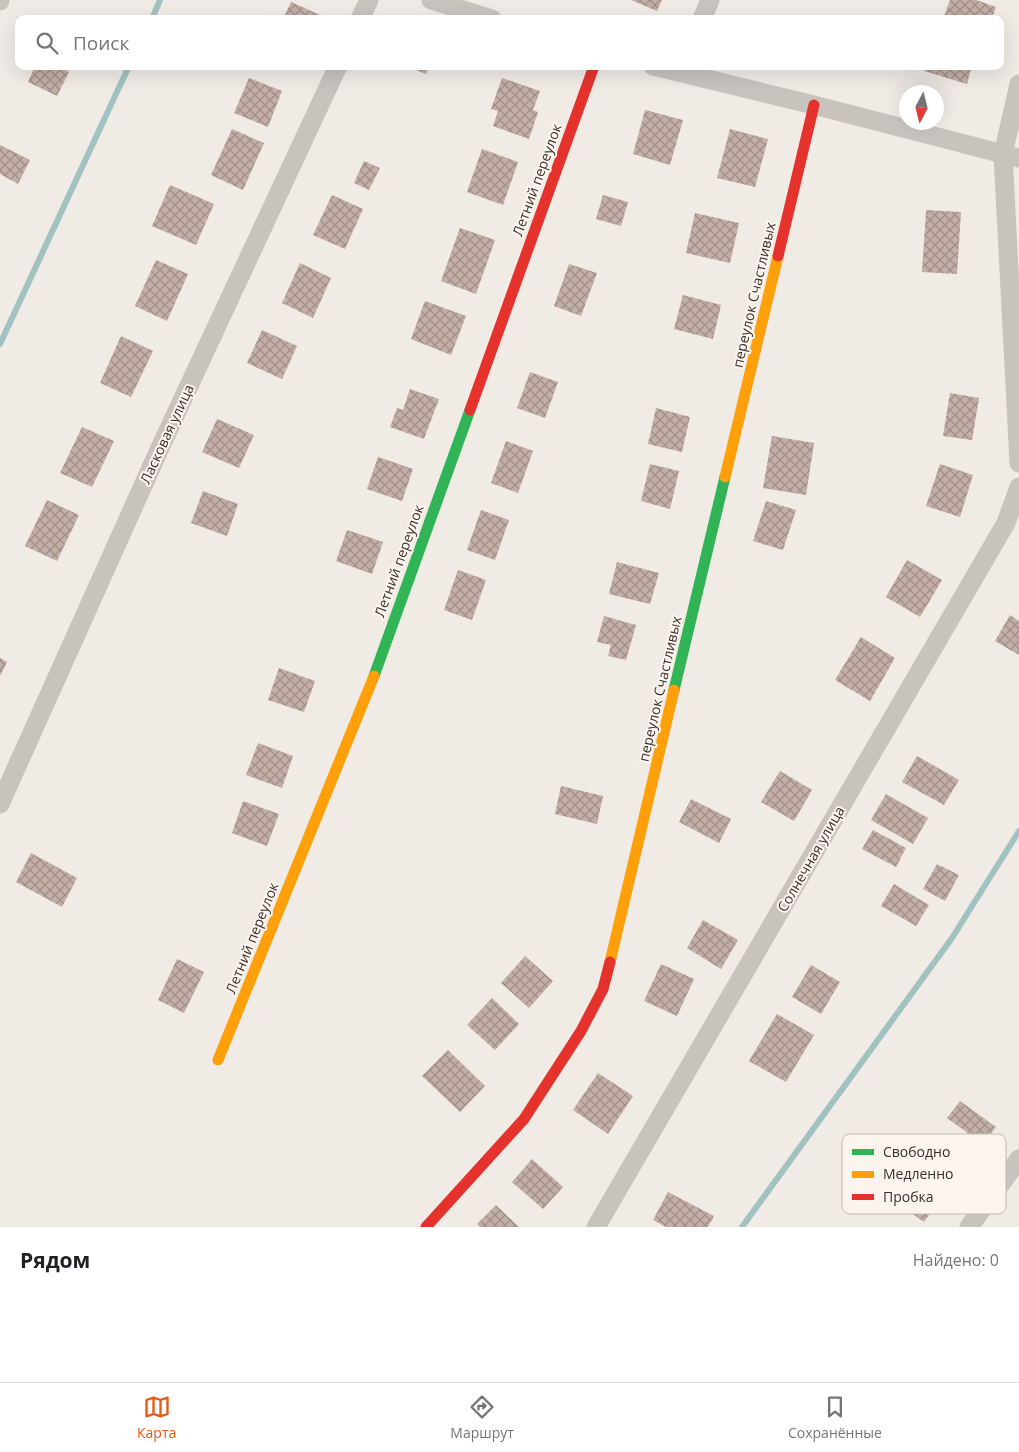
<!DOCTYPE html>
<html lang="ru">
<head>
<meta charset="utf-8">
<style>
  body { margin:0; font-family:"Open Sans",sans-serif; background:#f6f6f6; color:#202124 }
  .compass { position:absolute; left:899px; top:85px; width:45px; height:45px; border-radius:50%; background:#fff; box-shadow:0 5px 20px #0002; rotate:187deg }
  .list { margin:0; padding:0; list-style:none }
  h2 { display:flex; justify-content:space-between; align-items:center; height:65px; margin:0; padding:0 20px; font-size:21px }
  h2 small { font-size:16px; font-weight:400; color:#757577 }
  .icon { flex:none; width:28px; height:28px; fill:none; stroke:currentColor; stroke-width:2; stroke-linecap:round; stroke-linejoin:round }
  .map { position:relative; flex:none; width:1019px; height:1227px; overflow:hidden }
  .search { position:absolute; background:#fff; box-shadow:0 5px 20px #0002; left:15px; right:15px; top:15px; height:55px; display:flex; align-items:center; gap:12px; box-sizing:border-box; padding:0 18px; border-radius:10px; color:#757577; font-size:19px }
  .sheet { height:155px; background:#fff }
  nav { display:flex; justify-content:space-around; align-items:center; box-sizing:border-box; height:70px; border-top:1px solid #e0e0e0; background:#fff; font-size:14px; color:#757577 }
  nav a { display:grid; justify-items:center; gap:2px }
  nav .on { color:#ea580c }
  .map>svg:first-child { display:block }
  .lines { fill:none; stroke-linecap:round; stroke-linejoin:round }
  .stream { stroke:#a1c2c1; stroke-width:6 }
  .building { fill:url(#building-cross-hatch) }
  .street { stroke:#c9c3be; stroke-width:19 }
  .fast { stroke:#30b455; stroke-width:11 }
  .slow { stroke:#ff9f0a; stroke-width:11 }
  .jam { stroke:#e5322d; stroke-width:11 }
  .labels { text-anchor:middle; stroke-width:4; stroke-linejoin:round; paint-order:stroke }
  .street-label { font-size:14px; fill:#3b302b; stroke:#fbf5ee }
  .key { fill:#fbf5ee; stroke:#c1bab4; stroke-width:1 }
  .key-label { font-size:14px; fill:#3b302b }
</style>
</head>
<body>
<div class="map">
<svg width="1019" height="1227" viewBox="0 0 1019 1227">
  <defs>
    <pattern id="building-cross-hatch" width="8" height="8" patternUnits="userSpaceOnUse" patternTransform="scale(1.25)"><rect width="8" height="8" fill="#c3afa7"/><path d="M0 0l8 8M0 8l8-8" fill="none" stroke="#a08f88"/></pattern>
  </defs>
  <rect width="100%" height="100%" fill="#f0ebe5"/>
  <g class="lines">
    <g class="stream">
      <polyline points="152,19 160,0"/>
      <polyline points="0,344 129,66"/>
      <polyline points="742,1227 952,938 1019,831"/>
    </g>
  </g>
  <g class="building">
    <polygon points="631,0 662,0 657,11"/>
    <polygon points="950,0 976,0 996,7 992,19 943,19"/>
    <polygon points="291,2 329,19 283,19"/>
    <polygon points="35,66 59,66 69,72 57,96 28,82"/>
    <polygon points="407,66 429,66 426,74"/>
    <polygon points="926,66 972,66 967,84 924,71"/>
    <polygon points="249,78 282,91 268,127 234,113"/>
    <polygon points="502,78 540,91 533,110 538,112 529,139 493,126 498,111 491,109"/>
    <polygon points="645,110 683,120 670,165 633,154"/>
    <polygon points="232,129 264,143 243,190 211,175"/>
    <polygon points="730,129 768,139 755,187 717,178"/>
    <polygon points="0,145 30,160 18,184 0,174"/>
    <polygon points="482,149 518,162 503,205 467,192"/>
    <polygon points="364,161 380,168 369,190 354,183"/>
    <polygon points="170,185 214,204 196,245 152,226"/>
    <polygon points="332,195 363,209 345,249 313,235"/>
    <polygon points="603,195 628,202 621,226 596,219"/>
    <polygon points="926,210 961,212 957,274 922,272"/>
    <polygon points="695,213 739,223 730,263 686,253"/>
    <polygon points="460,228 495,240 476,294 441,281"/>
    <polygon points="156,260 188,274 167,321 135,306"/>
    <polygon points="300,263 331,278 313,318 282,303"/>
    <polygon points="569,264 597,273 581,316 554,306"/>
    <polygon points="683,295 721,305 713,339 674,329"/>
    <polygon points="425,301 466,316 451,355 411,339"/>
    <polygon points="262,330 297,346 282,379 247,363"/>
    <polygon points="121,336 153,351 131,397 100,383"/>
    <polygon points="530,372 558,382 545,418 517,408"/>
    <polygon points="410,389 439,399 424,439 390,427 397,408 403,410"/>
    <polygon points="950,393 979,398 972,440 943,436"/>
    <polygon points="656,408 690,417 682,452 648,444"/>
    <polygon points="217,419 254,435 239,468 202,452"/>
    <polygon points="82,427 114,441 92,487 60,473"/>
    <polygon points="772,436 814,443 806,495 763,488"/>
    <polygon points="506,441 533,451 518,493 491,483"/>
    <polygon points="378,457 413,469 402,501 367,489"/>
    <polygon points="650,464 679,471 670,509 641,501"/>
    <polygon points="940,464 973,475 960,517 926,506"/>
    <polygon points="203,491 238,504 227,536 191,523"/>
    <polygon points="47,500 79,515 57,561 25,546"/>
    <polygon points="766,501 796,510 783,550 753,541"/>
    <polygon points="481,510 509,520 495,560 467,550"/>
    <polygon points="347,530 383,542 372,574 336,561"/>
    <polygon points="907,560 942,580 920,617 886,597"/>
    <polygon points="617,562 659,573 650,604 609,594"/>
    <polygon points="458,570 486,580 472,620 444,610"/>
    <polygon points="1010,615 1019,621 1019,655 995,641"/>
    <polygon points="604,616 636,625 626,660 608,656 611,645 597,642"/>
    <polygon points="861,637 895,658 870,701 835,680"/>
    <polygon points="0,658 7,662 0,676"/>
    <polygon points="279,668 315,681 304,712 268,700"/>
    <polygon points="258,743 293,756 282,788 246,775"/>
    <polygon points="917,756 959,780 944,805 902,782"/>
    <polygon points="780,771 812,790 794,821 761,802"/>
    <polygon points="561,786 603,796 597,824 555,814"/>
    <polygon points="886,794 928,818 913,844 871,820"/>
    <polygon points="691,799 731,819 719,843 679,822"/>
    <polygon points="243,801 279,814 267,846 232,833"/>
    <polygon points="873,830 906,848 896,867 862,849"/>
    <polygon points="31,853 77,878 62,907 16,882"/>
    <polygon points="937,864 959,875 945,901 923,889"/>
    <polygon points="894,884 929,905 916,926 881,906"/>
    <polygon points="703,920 738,940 721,969 687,948"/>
    <polygon points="525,956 553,981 529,1008 501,983"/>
    <polygon points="177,959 204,972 184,1013 158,1000"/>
    <polygon points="661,964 694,979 677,1016 644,1001"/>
    <polygon points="811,965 840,982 821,1014 792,997"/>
    <polygon points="492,998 519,1024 495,1050 467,1025"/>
    <polygon points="777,1014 814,1035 786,1082 749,1061"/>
    <polygon points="448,1050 485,1086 460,1112 422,1076"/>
    <polygon points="598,1073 633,1096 608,1134 573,1110"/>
    <polygon points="960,1101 996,1127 983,1144 947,1118"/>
    <polygon points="532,1159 563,1187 543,1209 512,1182"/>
    <polygon points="917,1173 945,1192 924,1222 896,1202"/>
    <polygon points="668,1192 714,1216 708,1227 666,1227 653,1220"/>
    <polygon points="496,1205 519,1227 480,1227 477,1224"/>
  </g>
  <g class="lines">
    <g class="street">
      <polyline points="431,0 492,19"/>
      <polyline points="0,1 0,0"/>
      <polyline points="360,19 369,0"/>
      <polyline points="702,19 710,0"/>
      <polyline points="653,66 814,105 1019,158"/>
      <polyline points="1019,84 1003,154 1019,463"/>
      <polyline points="0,804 159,450 338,66"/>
      <polyline points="596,1227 1006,523 1019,487"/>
      <polyline points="969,1227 1019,1159"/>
    </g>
    <g class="fast">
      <polyline points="374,676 470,410"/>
      <polyline points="674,690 725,477"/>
    </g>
    <g class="slow">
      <polyline points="725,477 778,256"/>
      <polyline points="610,962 674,690"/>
      <polyline points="218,1060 374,676"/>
    </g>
    <g class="jam">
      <polyline points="778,256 814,105"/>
      <polyline points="470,410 594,66"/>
      <polyline points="426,1227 524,1119 581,1031 603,989 610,962"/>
    </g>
  </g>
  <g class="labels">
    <g class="street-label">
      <text transform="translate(537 180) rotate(-70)" y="5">Летний переулок</text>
      <text transform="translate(754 295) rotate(-77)" y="5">переулок Счастливых</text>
      <text transform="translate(167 434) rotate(-65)" y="5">Ласковая улица</text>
      <text transform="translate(399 561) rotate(-70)" y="5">Летний переулок</text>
      <text transform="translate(660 689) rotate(-77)" y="5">переулок Счастливых</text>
      <text transform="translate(811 859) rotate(-60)" y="5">Солнечная улица</text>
      <text transform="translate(252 938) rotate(-68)" y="5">Летний переулок</text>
    </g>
  </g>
  <rect x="842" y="1134" width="164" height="80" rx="8" class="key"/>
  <rect x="852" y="1149" width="22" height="6" fill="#30b455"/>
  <rect x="852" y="1171" width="22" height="7" fill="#ff9f0a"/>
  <rect x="852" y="1194" width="22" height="6" fill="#e5322d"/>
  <g class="key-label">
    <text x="883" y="1157">Свободно</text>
    <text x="883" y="1179">Медленно</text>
    <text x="883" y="1202">Пробка</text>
  </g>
</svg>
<svg class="compass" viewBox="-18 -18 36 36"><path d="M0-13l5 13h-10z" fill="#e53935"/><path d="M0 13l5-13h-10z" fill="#757577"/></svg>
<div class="search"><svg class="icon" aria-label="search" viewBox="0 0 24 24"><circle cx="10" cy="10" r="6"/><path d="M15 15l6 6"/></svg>Поиск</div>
</div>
<section class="sheet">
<h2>Рядом<small>Найдено: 0</small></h2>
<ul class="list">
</ul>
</section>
<nav>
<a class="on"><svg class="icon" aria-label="map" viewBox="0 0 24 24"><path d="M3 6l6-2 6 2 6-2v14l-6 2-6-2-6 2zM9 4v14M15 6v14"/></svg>Карта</a>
<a><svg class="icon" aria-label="directions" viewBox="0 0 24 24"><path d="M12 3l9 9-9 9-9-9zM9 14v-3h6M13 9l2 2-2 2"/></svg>Маршрут</a>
<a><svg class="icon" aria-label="saved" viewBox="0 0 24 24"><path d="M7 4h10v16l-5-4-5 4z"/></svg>Сохранённые</a>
</nav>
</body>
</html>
